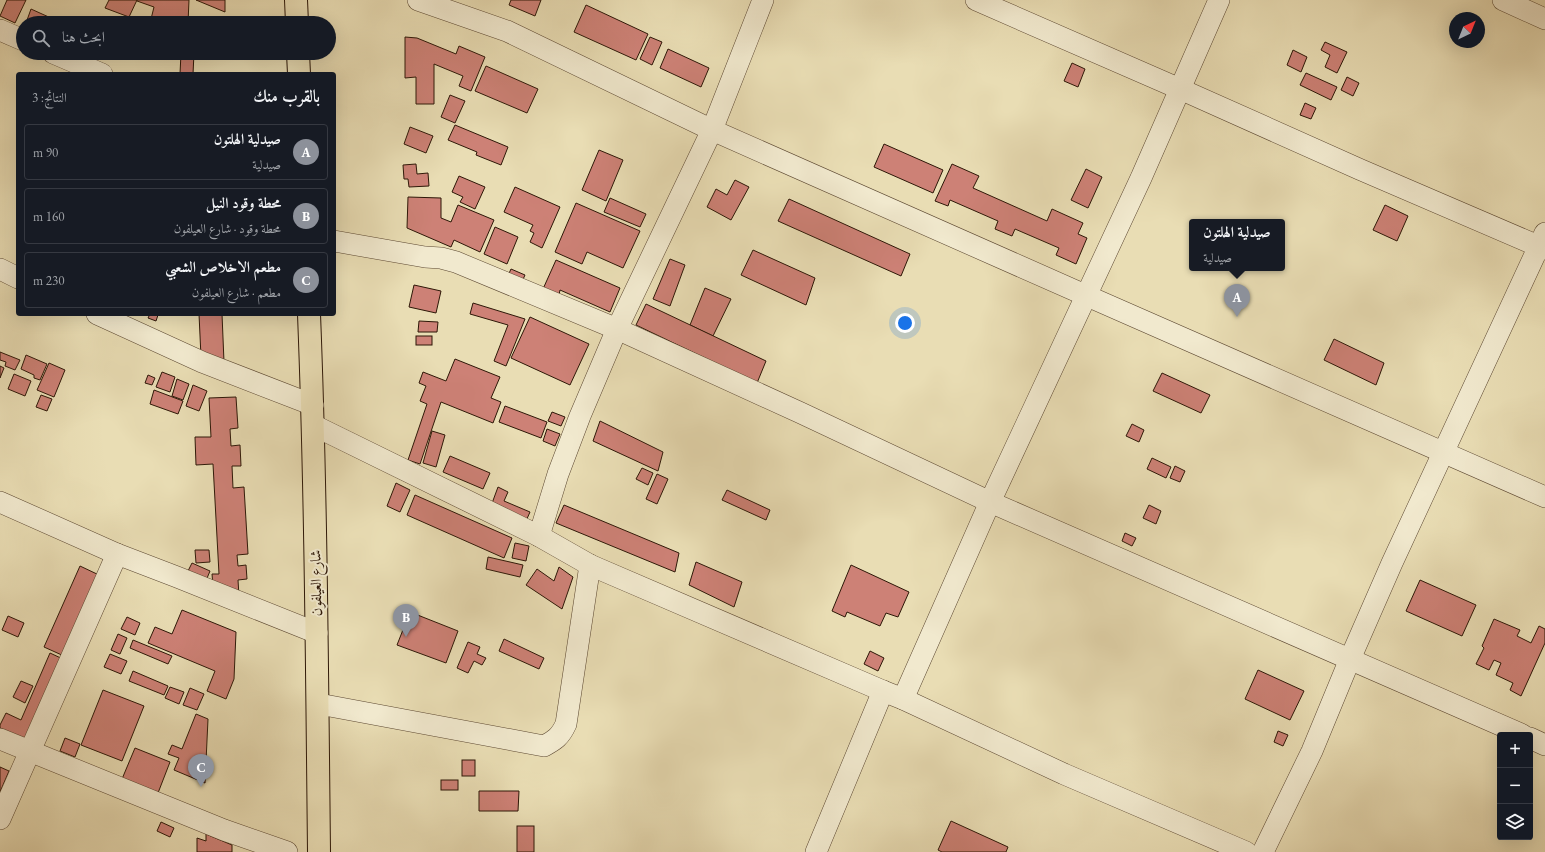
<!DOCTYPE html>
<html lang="ar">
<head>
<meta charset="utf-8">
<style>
  body { margin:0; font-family:"EB Garamond",Amiri,serif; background:#242831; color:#f1f3f6; direction:rtl }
  .controls { position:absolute; right:12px; bottom:12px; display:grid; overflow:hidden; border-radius:4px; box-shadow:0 4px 16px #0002 }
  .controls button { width:36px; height:36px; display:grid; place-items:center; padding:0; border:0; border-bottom:1px solid #363941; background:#171b24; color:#f1f3f6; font:20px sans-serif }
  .compass { position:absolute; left:1449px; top:12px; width:36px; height:36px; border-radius:50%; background:#171b24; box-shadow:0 4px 16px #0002; rotate:43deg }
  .you { position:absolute; left:905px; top:323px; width:14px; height:14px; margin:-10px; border:3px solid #fff; border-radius:50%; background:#1a73e8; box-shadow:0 0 0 6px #1a73e833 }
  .badge { display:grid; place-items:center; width:26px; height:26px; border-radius:50%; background:#8c9099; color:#fff; font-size:13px; font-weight:700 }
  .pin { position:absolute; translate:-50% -33px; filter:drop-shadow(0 1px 2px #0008) }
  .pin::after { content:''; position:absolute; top:21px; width:14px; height:12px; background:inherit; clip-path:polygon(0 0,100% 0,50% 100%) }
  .popup { position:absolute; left:1189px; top:219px; width:96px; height:52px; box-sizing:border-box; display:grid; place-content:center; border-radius:4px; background:#171b24; filter:drop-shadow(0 1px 3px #0005); font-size:13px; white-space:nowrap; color:#9ea1a6 }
  .popup b { font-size:15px; color:#f1f3f6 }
  .popup::after { content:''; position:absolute; left:50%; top:100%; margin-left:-8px; border:8px solid transparent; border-top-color:#171b24 }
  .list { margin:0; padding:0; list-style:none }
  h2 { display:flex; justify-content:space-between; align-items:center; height:52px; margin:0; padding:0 16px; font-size:17px }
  h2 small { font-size:13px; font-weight:400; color:#9ea1a6 }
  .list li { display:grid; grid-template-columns:26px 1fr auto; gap:12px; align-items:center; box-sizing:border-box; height:56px; margin:0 8px 8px; padding:0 8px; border:1px solid #363941; border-radius:4px }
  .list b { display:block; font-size:15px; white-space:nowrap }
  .list p { margin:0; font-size:13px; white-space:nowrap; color:#9ea1a6 }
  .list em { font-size:13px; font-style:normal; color:#9ea1a6 }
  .icon { flex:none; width:22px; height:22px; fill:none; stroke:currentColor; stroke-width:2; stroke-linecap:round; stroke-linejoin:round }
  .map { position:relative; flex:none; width:1545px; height:852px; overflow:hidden; direction:ltr }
  .search { position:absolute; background:#171b24; box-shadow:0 4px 16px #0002; left:16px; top:16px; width:320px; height:44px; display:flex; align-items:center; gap:10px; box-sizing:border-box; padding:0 14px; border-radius:22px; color:#9ea1a6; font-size:15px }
  .panel { position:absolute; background:#171b24; box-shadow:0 4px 16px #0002; left:16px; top:72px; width:320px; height:244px; border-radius:4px; direction:rtl }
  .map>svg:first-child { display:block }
  .building { fill:#cd8176; stroke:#2d1707 }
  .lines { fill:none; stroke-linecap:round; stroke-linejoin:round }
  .street-casing { stroke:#5c4832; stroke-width:22 }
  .highway-casing { stroke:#2d1707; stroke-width:24 }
  .street { stroke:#f1e9ce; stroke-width:21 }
  .highway { stroke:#e9ddb4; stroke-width:22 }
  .labels { text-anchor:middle; stroke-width:4; stroke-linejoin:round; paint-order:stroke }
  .street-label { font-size:15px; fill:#2d1707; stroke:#f1e9ce }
</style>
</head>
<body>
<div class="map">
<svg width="1545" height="852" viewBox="0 0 1545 852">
  <rect width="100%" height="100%" fill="#e9ddb4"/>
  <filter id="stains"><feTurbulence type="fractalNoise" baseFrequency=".005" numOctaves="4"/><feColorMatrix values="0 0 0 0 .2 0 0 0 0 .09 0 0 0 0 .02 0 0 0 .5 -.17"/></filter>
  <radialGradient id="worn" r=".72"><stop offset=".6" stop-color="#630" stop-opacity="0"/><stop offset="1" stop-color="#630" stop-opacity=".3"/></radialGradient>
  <g class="building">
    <polygon points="7,0 26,0 15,23 0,16"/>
    <polygon points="109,0 137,0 129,17 105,8"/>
    <polygon points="137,0 189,0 188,23 150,23 154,7 137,1"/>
    <polygon points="196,0 225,0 225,12"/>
    <polygon points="511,0 541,0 535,16 509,5"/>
    <polygon points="586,5 648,34 636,60 574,32"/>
    <polygon points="31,9 62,23 26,23"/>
    <polygon points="405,37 417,38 456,54 459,46 485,57 471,91 459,86 463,76 434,64 434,104 416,104 416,77 405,78"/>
    <polygon points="650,37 662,42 652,65 640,59"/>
    <polygon points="1325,42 1347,52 1337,73 1325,67 1330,55 1321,50"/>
    <polygon points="668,49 709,68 701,87 660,68"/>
    <polygon points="1293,50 1307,57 1301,72 1287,65"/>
    <polygon points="181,53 194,53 193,74 180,74"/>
    <polygon points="1072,63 1085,69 1078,87 1064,81"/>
    <polygon points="486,66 538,89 527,113 475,91"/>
    <polygon points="1306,73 1337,87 1331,100 1300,85"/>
    <polygon points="1347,77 1359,83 1353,96 1341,90"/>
    <polygon points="450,95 465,101 455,123 441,117"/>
    <polygon points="1305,103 1316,108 1311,119 1300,115"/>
    <polygon points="455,125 508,147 501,165 476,155 477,152 448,140"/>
    <polygon points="410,127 433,136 426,153 404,144"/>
    <polygon points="884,144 943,170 933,193 874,167"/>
    <polygon points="599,150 623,160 606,201 582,190"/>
    <polygon points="416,164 417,174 428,173 429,186 409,187 408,179 404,179 403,165"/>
    <polygon points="952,164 979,176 973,188 1047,221 1052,209 1083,223 1078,234 1087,238 1076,264 1056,255 1059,248 1015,229 1012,236 995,229 998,221 950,200 948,206 935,201"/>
    <polygon points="1086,169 1102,177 1088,208 1071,200"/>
    <polygon points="459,176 485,187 475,209 460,202 463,197 452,192"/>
    <polygon points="735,180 749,187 731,220 707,207 716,189 727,195"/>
    <polygon points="515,187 560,207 542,248 530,242 534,233 530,231 533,225 504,212"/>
    <polygon points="408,197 441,198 441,218 451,222 458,205 494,220 480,252 454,240 451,247 407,228"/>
    <polygon points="610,198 646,214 640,227 604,212"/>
    <polygon points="789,199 910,254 901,276 778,221"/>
    <polygon points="576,203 640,231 623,268 587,252 582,264 555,252"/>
    <polygon points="1385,205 1408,216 1397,241 1373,230"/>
    <polygon points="495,227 518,237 507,264 484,254"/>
    <polygon points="753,250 815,278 806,305 741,275"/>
    <polygon points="670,259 685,265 670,306 653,299"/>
    <polygon points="556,260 620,288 610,312 560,290 559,295 543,289"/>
    <polygon points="511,269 525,275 520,286 506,280"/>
    <polygon points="414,285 441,291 436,313 409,307"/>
    <polygon points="705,288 731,299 713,336 690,325"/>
    <polygon points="473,303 525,319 506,366 494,361 508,325 470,314"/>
    <polygon points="646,304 766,361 757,383 636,325"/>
    <polygon points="150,314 158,315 156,321 148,318"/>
    <polygon points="199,314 222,314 224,362 201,357"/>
    <polygon points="530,317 589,344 570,385 511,358"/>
    <polygon points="419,321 438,322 437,332 418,332"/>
    <rect x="416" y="336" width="16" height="9"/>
    <polygon points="1334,339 1384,363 1376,385 1324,360"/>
    <polygon points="0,352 20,360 15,370 5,366 6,362 0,360"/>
    <polygon points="26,355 47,364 40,380 34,378 34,375 21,369"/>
    <polygon points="455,359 500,377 491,398 501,402 493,423 441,402 420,464 408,460 427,404 420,401 426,386 419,383 423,372 446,381"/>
    <polygon points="49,363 65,370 54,397 37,390"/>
    <polygon points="0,366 4,368 0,378"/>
    <polygon points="162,372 175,377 170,392 156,387"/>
    <polygon points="1162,373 1210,395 1201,413 1153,391"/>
    <polygon points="14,374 31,381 25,396 8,389"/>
    <polygon points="148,375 155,378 152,385 145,383"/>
    <polygon points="177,379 189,384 183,400 172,396"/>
    <polygon points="193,385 207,391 199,411 186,406"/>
    <polygon points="154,390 183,401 178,414 150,404"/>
    <polygon points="41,395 52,399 47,411 36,407"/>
    <polygon points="236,397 238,428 230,429 231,446 240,445 241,466 232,466 233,488 244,487 248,554 237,555 238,566 246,565 247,579 238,580 239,596 213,586 212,574 219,574 213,464 196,465 195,437 211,437 209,398"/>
    <polygon points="505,406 547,422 541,438 499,422"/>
    <polygon points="552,412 565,417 561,426 548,421"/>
    <polygon points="600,421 663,452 658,471 593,441"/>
    <polygon points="1132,424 1144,430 1139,442 1126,436"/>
    <polygon points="547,429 560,434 555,446 543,441"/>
    <polygon points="432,431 445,435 436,467 423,463"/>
    <polygon points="450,456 490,473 483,489 443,472"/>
    <polygon points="1152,458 1171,467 1166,478 1147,469"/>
    <polygon points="1175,466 1185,471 1180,482 1170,478"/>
    <polygon points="642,468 653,473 648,485 636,479"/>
    <polygon points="657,474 668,479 657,504 646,499"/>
    <polygon points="396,483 410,490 400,512 387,506"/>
    <polygon points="498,487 508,492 504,501 530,512 526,521 491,506"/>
    <polygon points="727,490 770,510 766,520 722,500"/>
    <polygon points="415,495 512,538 504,558 407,515"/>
    <polygon points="564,505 679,553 675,572 556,523"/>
    <polygon points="1149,505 1161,511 1156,524 1143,518"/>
    <polygon points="1125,533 1136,538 1132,546 1122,541"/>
    <polygon points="515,543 529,546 526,561 512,558"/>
    <polygon points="195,550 209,550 210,562 196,563"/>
    <polygon points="488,557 523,565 520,577 486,569"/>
    <polygon points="696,562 742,582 734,607 689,585"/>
    <polygon points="192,563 210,571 205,583 186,575"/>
    <polygon points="851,565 909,592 898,617 886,613 880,626 847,612 845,617 832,611"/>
    <polygon points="80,566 99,575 64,656 44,647"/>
    <polygon points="559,567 573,577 562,609 526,585 537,569 554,581"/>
    <polygon points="1420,580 1476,605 1462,636 1406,611"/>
    <polygon points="182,610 236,632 234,679 226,699 207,691 215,671 148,643 155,627 172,634"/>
    <polygon points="410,612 458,631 446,663 397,645"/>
    <polygon points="8,616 24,623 18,637 2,630"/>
    <polygon points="127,617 140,623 135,635 121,629"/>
    <polygon points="1494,619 1520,630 1517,636 1531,643 1539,626 1545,629 1545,643 1521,696 1510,690 1513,683 1496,675 1501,663 1494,660 1489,670 1476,664 1484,648 1482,646"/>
    <polygon points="118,634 127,638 120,654 111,650"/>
    <polygon points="504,639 544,658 539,669 499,651"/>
    <polygon points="133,640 172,656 168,664 130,648"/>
    <polygon points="468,642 480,647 477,654 486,658 482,665 474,661 468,673 457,668"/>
    <polygon points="870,651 884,658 878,671 864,664"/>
    <polygon points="50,653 65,660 29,741 0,728 0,725 6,713 21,720"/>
    <polygon points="110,654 127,661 121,674 104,667"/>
    <polygon points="1258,670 1304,691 1290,720 1245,699"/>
    <polygon points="133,671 168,686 164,695 129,681"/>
    <polygon points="21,681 33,686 25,703 13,697"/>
    <polygon points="170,687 184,692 179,704 165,698"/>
    <polygon points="190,688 204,694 197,710 183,705"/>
    <polygon points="103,690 144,706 122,761 81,745"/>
    <polygon points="196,714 208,719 205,783 174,770 179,758 168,754 172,745 182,749"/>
    <polygon points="1278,731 1288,735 1283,746 1274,742"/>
    <polygon points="65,738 80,744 75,757 60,751"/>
    <polygon points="135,748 170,762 158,793 122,779"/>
    <rect x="462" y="760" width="13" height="16"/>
    <polygon points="0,767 9,771 0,792"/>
    <rect x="441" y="780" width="17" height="10"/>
    <polygon points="479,791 519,791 518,811 479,811"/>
    <polygon points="951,821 1008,847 1006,852 942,852 938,850"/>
    <polygon points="161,822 174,828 170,837 157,831"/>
    <rect x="517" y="826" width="17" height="26"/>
    <polygon points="206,834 232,845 232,852 197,852 197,838 206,841"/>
  </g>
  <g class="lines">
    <g class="street-casing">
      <g id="street">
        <polyline points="418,0 507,31 712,130 1085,295 1545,497"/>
        <polyline points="976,0 1180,89 1359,169 1545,249"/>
        <polyline points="1503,0 1545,19"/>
        <polyline points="0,30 23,40"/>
        <polyline points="53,53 102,74"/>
        <polyline points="334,241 425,257 441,258 456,262 617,329 801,413 990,502 1523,735"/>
        <polyline points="0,269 18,278"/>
        <polyline points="97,314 202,362 313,405"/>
        <polyline points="313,425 539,536 590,565 883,691 903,699 1064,774 1246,852"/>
        <polyline points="0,502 117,554"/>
        <polyline points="539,536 558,474 580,416 617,329 712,130 763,0"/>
        <polyline points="903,699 990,502 1141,178 1219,0"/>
        <path d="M319,704L544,746C555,740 560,737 566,724L590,565"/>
        <polyline points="1530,738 1545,745"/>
        <polyline points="0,739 224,830 287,852"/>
        <polyline points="0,819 117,554 177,577 317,633"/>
        <polyline points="816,852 883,691"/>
        <polyline points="1263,852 1312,751 1350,659 1392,563 1545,233"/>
      </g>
    </g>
    <g class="highway-casing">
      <g id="highway">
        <polyline points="296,0 297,23"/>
        <polyline points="298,53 299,74"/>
        <path d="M309,314C316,493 317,673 319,852"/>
      </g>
    </g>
    <use href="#street" class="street"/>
    <use href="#highway" class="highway"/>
  </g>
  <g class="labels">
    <g class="street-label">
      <text transform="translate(316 583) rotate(-91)" y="5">شارع العيلفون</text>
    </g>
  </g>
  <rect width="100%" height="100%" filter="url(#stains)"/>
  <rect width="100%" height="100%" fill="url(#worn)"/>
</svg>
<div class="controls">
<button>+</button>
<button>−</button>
<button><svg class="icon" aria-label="layers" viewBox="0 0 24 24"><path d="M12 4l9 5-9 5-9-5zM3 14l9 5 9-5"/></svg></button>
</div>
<svg class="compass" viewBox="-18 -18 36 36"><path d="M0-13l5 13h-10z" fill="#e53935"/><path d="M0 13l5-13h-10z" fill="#9ea1a6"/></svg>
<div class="you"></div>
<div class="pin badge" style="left:1237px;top:317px">A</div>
<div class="popup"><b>صيدلية الهلتون</b>صيدلية</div>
<div class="pin badge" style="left:406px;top:637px">B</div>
<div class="pin badge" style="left:201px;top:787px">C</div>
<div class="search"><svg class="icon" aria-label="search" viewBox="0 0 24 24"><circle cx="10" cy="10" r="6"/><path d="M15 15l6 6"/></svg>ابحث هنا</div>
<section class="panel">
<h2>بالقرب منك<small>النتائج: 3</small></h2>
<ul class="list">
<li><span class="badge">A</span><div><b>صيدلية الهلتون</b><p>صيدلية</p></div><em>90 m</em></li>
<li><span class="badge">B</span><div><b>محطة وقود النيل</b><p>محطة وقود · شارع العيلفون</p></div><em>160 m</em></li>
<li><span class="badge">C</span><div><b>مطعم الاخلاص الشعبي</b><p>مطعم · شارع العيلفون</p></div><em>230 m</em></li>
</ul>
</section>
</div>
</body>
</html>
